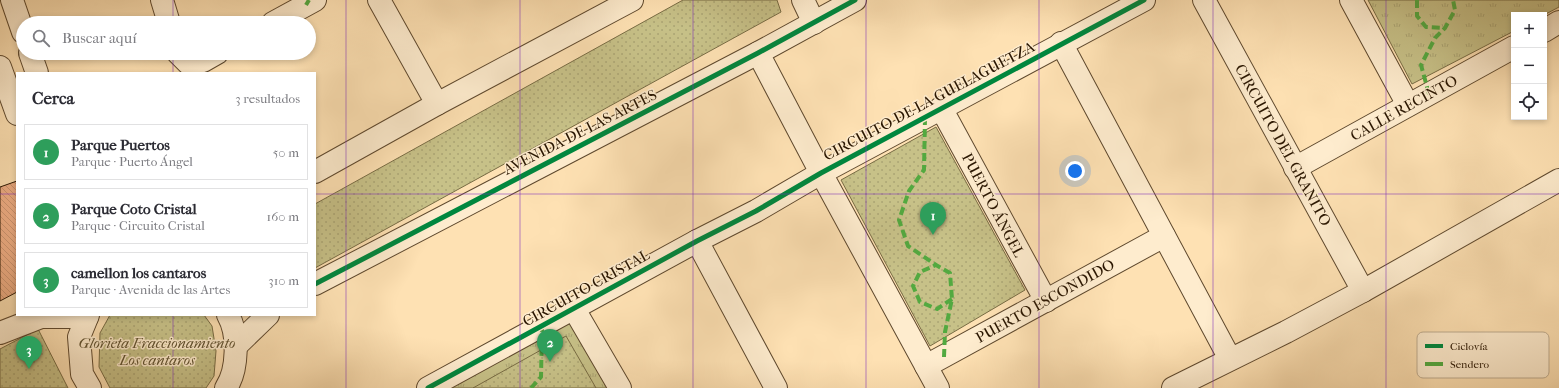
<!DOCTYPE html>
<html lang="es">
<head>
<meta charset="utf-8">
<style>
  body { margin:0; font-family:"IM FELL French Canon",serif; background:#f2f2f3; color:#2b2b33 }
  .controls { position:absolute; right:12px; top:12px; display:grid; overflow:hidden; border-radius:0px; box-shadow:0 2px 6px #0003 }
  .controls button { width:36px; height:36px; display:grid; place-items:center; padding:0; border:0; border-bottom:1px solid #e1e1e2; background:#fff; color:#2b2b33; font:20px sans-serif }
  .you { position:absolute; left:1075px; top:171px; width:14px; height:14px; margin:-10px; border:3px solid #fff; border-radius:50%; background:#1a73e8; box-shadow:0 0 0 6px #1a73e833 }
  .badge { display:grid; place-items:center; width:26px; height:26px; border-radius:50%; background:#1a73e8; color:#fff; font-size:13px; font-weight:700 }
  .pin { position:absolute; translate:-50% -33px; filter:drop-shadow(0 1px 2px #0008) }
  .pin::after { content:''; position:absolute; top:21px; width:14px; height:12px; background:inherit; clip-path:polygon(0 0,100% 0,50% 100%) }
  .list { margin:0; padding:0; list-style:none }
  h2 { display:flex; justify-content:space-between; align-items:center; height:52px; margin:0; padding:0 16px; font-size:17px }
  h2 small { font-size:13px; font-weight:400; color:#7c7c81 }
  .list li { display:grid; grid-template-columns:26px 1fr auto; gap:12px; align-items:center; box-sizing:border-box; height:56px; margin:0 8px 8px; padding:0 8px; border:1px solid #e1e1e2; border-radius:0px }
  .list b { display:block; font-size:15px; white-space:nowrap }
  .list p { margin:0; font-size:13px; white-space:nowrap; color:#7c7c81 }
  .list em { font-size:13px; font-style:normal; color:#7c7c81 }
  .icon { flex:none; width:22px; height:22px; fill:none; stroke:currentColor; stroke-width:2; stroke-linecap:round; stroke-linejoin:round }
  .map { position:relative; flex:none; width:1559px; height:388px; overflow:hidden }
  .search { position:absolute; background:#fff; box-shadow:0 2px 6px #0003; left:16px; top:16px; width:300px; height:44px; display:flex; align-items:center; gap:10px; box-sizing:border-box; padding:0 14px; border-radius:22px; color:#7c7c81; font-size:15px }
  .panel { position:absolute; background:#fff; box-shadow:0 2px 6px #0003; left:16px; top:72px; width:300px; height:244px; border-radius:0px }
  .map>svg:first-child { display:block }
  .grass { fill:url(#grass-tufts); stroke:#786c44 }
  .park { fill:url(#park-dots); stroke:#786c44 }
  .building { fill:url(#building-back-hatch); stroke:#2a1601 }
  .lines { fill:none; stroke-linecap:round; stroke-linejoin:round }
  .minor-casing { stroke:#5f492e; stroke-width:24 }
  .tertiary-casing { stroke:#5f492e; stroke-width:24 }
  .minor { stroke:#feecce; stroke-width:22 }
  .tertiary { stroke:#feecce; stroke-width:22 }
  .quiet { stroke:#53a940; stroke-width:4; stroke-dasharray:8 4; stroke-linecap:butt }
  .cycleway-casing { stroke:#feecce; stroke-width:8 }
  .cycleway { stroke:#00873e; stroke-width:5 }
  .grid { fill:none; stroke:#7b2cbf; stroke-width:1; stroke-opacity:0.55 }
  .labels { text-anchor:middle; stroke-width:3; stroke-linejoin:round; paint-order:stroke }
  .street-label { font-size:15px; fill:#2a1601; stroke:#feecce }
  .park-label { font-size:15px; font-style:italic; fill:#615230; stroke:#feecce }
  .key { fill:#feecce; stroke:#beac90; stroke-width:1 }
  .key-label { font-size:11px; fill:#2a1601 }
</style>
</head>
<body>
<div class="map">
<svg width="1559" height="388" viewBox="0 0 1559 388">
  <defs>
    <pattern id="grass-tufts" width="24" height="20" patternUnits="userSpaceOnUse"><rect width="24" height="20" fill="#c7c188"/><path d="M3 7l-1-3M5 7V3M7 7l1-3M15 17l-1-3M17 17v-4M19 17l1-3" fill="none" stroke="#aba574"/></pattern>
    <pattern id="park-dots" width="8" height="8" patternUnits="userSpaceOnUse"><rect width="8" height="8" fill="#c7c188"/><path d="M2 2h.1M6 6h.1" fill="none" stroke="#aba574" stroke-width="1.8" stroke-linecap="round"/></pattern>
    <pattern id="building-back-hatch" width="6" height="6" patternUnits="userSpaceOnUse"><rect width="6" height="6" fill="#edac83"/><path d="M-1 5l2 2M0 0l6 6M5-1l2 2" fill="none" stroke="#cb936f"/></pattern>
  </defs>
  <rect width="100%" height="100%" fill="#fee1b3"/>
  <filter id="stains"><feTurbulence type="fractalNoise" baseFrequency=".005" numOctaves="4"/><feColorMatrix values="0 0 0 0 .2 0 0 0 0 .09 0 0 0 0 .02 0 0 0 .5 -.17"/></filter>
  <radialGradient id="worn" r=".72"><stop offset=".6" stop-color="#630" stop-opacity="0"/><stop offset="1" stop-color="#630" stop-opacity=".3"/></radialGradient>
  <g class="grass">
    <polygon points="1368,0 1559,0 1559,7 1544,15 1514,15 1514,31 1412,84"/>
    <polygon points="572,317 611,388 441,388"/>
  </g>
  <g class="park">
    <polygon points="683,0 777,0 781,12 315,268 315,204"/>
    <polygon points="936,127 1025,290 930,346 841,180"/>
    <polygon points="110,315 204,315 212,326 216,351 214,376 206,388 110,388 99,367 100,333"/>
    <polygon points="38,329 68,388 0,388 0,349"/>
    <polygon points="566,336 596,388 473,388"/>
  </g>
  <polygon class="building" points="17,181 17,292 0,301 0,187"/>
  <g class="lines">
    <g class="minor-casing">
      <g id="minor">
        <polyline points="162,0 169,23"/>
        <polyline points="379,0 437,104"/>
        <polyline points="1204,0 1363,291"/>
        <polyline points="1351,0 1408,105"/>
        <polyline points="273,23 315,0"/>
        <polyline points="1544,31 1559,22"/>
        <polyline points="1061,43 1230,359"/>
        <polyline points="178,53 188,63 203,61 217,53"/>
        <polyline points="758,53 821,173 938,388"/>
        <polyline points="941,108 1046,301"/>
        <polyline points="1295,168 1514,47"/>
        <polyline points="697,241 776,388"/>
        <polyline points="574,309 620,388"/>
        <polyline points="926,366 1164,236"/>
        <polyline points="428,388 697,241 756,211 821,173 1144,0"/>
        <polyline points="1173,388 1286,332 1363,291 1559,180"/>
      </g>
    </g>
    <g class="tertiary-casing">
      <g id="tertiary">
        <polyline points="12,0 23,32"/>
        <polyline points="803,0 814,23"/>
        <polyline points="30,53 37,73"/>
        <polyline points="0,67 17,114"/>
        <polyline points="315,172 437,104 632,0"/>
        <polyline points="315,284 758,53 855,0"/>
        <polyline points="88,315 79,337 82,374 90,388"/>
        <polyline points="0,333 41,317 87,317"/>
        <polyline points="237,345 268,315"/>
        <path d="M226,388C238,370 239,334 228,315"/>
      </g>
    </g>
    <use href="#minor" class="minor"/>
    <use href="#tertiary" class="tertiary"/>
    <g class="quiet">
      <polyline points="1417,0 1417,16 1426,27 1445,28"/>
      <polyline points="306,5 309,0"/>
      <polyline points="1429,94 1421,65 1435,38 1445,28 1455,10 1453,0"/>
      <polyline points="925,117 924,170 909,191 899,220 908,246 936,265"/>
      <polyline points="944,357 945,332 952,299 950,273 936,265 920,272 913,286 920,302 937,309 952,299"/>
      <polyline points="531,388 541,377 542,327"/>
    </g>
    <g class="cycleway-casing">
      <g id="cycleway">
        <polyline points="315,284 758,53 855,0"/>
        <polyline points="428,388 697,241 756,211 821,173 1144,0"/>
      </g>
    </g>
    <use href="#cycleway" class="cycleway"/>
  </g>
  <path class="grid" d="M173,0V23M346,0V388M520,0V388M693,0V388M866,0V388M1039,0V388M1213,0V388M1386,0V388M173,53V73M0,194H17M315,194H1559M173,315V388"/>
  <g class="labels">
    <g class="street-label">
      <text transform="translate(929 101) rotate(-28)" y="5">CIRCUITO DE LA GUELAGUETZA</text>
      <text transform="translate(1404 108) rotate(-29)" y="5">CALLE RECINTO</text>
      <text transform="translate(580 132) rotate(-27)" y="5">AVENIDA DE LAS ARTES</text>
      <text transform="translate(1283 145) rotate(61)" y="5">CIRCUITO DEL GRANITO</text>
      <text transform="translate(993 205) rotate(62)" y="5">PUERTO ÁNGEL</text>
      <text transform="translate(586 288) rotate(-29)" y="5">CIRCUITO CRISTAL</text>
      <text transform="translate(1045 301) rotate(-29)" y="5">PUERTO ESCONDIDO</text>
    </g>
    <g class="park-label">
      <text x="157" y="348">Glorieta Fraccionamiento<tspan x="157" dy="17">Los cantaros</tspan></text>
    </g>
  </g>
  <rect x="1417" y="332" width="132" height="46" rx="6" class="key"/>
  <rect x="1425" y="344" width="18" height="4" fill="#00873e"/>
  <rect x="1425" y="362" width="18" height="4" fill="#53a940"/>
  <g class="key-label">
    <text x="1450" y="350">Ciclovía</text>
    <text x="1450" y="368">Sendero</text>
  </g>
  <rect width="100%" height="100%" filter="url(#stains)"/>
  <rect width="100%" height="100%" fill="url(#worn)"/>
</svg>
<div class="controls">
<button>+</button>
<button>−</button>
<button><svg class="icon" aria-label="locate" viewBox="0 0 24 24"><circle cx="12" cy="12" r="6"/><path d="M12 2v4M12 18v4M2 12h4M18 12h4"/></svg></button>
</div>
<div class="you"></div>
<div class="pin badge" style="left:933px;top:235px;background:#2e9e5b">1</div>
<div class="pin badge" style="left:550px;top:362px;background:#2e9e5b">2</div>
<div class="pin badge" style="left:29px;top:369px;background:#2e9e5b">3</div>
<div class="search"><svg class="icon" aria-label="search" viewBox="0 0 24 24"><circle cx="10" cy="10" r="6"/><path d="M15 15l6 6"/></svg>Buscar aquí</div>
<section class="panel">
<h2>Cerca<small>3 resultados</small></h2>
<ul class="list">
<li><span class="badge" style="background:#2e9e5b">1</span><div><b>Parque Puertos</b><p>Parque · Puerto Ángel</p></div><em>50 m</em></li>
<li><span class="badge" style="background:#2e9e5b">2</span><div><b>Parque Coto Cristal</b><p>Parque · Circuito Cristal</p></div><em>160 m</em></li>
<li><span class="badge" style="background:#2e9e5b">3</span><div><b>camellon los cantaros</b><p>Parque · Avenida de las Artes</p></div><em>310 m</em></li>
</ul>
</section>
</div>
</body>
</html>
